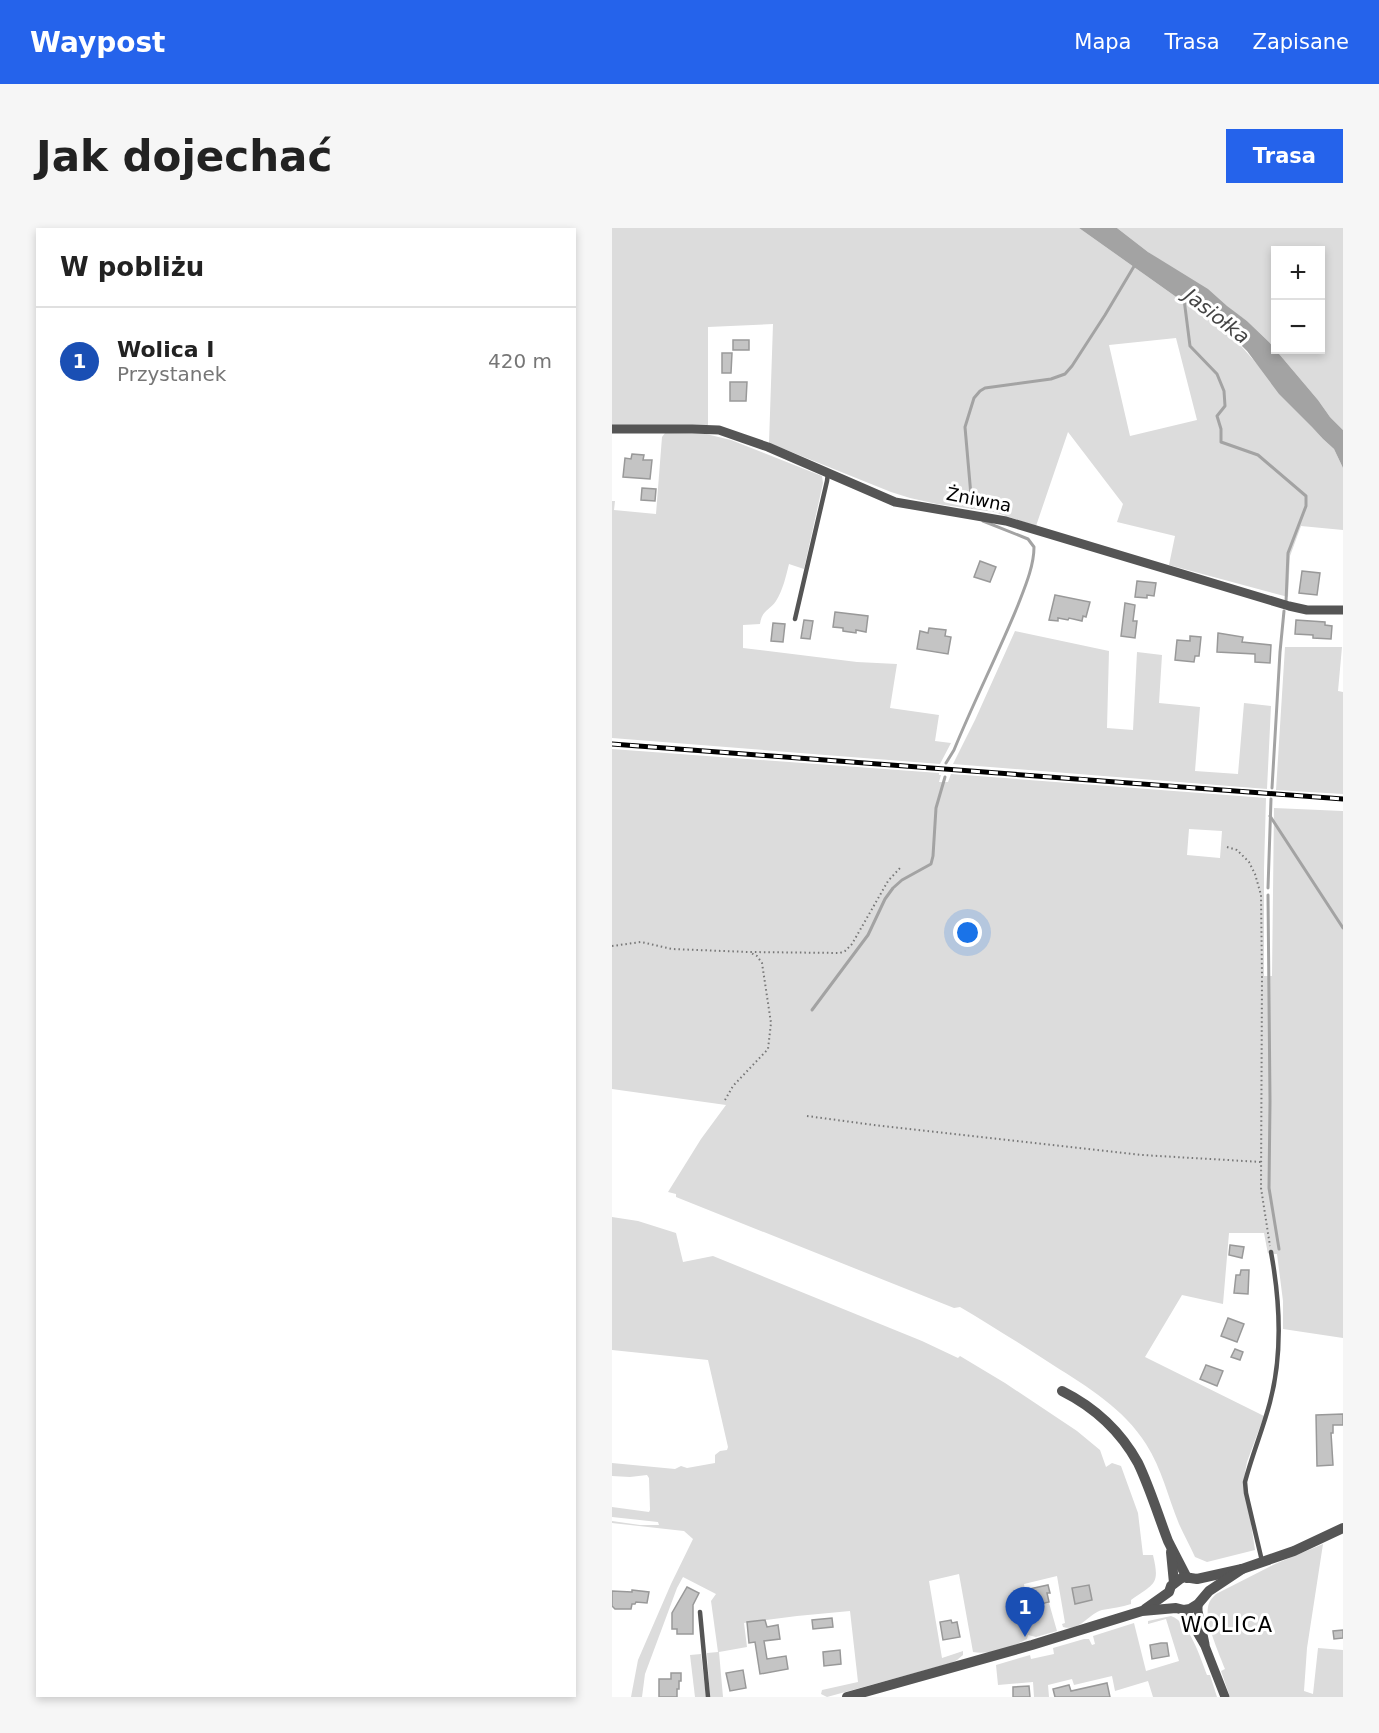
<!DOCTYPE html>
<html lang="pl">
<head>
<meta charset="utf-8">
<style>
  body { margin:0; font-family:"DejaVu Sans",sans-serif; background:#f6f6f6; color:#222 }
  .controls { position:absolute; right:18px; top:18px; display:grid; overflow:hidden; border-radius:0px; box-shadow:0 3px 9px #0003 }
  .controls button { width:54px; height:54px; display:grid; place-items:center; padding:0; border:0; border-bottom:2px solid #e0e0e0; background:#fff; color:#222; font:30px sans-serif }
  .you { position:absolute; left:356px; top:705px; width:21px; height:21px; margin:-15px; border:4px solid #fff; border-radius:50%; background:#1a73e8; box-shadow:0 0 0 9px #1a73e833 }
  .badge { display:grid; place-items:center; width:39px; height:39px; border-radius:50%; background:#2563eb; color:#fff; font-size:20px; font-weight:700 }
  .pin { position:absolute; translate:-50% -50px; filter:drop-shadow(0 2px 3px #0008) }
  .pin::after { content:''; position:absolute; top:32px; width:21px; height:18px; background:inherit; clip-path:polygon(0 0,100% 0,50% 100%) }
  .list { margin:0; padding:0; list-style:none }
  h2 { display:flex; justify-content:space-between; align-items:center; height:78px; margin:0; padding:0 24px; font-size:26px }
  h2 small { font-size:20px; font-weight:400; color:#767676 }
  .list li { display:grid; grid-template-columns:39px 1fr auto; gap:18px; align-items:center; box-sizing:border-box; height:108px; padding:0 24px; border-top:2px solid #e0e0e0 }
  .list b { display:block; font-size:22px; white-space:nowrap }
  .list p { margin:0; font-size:20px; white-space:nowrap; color:#767676 }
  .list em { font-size:20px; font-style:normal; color:#767676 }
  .map { position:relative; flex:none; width:731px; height:1469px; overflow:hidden; border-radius:0px }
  header { display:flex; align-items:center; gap:36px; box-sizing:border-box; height:84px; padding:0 30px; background:#2563eb; color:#fff }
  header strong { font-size:28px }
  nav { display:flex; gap:33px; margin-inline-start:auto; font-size:21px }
  .intro { display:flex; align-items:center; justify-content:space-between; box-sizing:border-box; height:144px; padding:0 36px }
  h1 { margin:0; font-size:42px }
  .button { padding:15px 27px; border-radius:0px; background:#2563eb; color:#fff; font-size:21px; font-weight:700 }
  main { display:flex; gap:36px; padding:0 36px }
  aside { flex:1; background:#fff; border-radius:0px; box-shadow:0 3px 9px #0003 }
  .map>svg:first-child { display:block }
  .green { fill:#dcdcdc; fill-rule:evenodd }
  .water { fill:#a3a3a3 }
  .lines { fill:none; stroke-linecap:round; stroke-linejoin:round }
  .stream { stroke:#a3a3a3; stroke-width:3 }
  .building { fill:#c4c4c4; stroke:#999; stroke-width:1.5 }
  .path { stroke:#777; stroke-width:2; stroke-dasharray:1.5 3; stroke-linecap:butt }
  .service { stroke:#555; stroke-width:4.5 }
  .minor { stroke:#555; stroke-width:9 }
  .tertiary { stroke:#555; stroke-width:10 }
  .rail-casing { stroke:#000; stroke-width:5 }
  .rail { stroke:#fff; stroke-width:3; stroke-dasharray:9; stroke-linecap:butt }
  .labels { text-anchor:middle; stroke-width:6; stroke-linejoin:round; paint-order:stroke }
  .street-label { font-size:18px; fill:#000; stroke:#fff }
  .water-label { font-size:20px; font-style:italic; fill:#444; stroke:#fff }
  .quarter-label { font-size:21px; letter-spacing:1.5px; fill:#000; stroke:#fff }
</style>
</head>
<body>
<header>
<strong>Waypost</strong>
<nav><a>Mapa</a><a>Trasa</a><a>Zapisane</a></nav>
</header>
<div class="intro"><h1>Jak dojechać</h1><a class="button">Trasa</a></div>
<main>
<aside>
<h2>W pobliżu<small></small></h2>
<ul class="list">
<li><span class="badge" style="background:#1a4fb4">1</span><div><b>Wolica I</b><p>Przystanek</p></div><em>420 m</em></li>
</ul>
</aside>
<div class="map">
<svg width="731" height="1469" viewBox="0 0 731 1469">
  <rect width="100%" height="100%" fill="#fff"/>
  <g class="green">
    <path d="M0,0H467L622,110L711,211L722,221L731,240V302L689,298L678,328L676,369L557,337L563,308L505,294L511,276L456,204L424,298L382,284L325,276L298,270L279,264L157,215L161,96L96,99V198L0,197ZM564,110L585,192L518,208L497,117Z"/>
    <path d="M505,0H731V202L718,189L706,172L657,114L635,93L536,24ZM664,22H708V122H664Z"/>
    <path d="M53,205L94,206L119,212L210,248L211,255L192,341L177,336C174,348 171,362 164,373C157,383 150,382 148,396L131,397V420L245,434L285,436L278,480L327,487L323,513L339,515L328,536L0,510V273H3L2,282L44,286L50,209Z"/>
    <polygon points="403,403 497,423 495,500 521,502 525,424 550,427 547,475 588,479 583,543 626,546 632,475 659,478 655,561 341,536 363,492"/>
    <polygon points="673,419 730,419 726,463 731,464 731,566 664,562"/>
    <path d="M0,521L327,545V547H329L327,554H336L339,546L654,570L652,641V748H660L662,580L731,583V1110L671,1101V1073L665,1026H662L660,1023H657L656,1026L652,1005H617L611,1076L570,1067L533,1129L652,1188L635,1234L632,1250L643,1322L595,1334L583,1329C578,1318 572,1307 567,1296C556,1269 550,1241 534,1216C512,1181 476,1159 441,1137C410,1117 380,1098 348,1079L342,1080L64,969V966L56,964L89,911L114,877L0,861ZM577,601L610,603L608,630L575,627Z"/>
    <path d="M0,989L26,993L64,1005L71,1034L101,1028L310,1113L346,1130L348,1128L393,1155L465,1203L488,1222L494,1239L500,1235L509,1238L526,1285L531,1327H541C548,1357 543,1355 519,1372V1376C510,1379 500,1380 490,1382C476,1386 468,1404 451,1399L450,1396L453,1395L445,1348L412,1356L416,1380L437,1375L445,1403L424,1409L416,1407L415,1411C400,1419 378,1427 361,1424L347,1346L317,1353L330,1430L351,1423V1427L345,1432L339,1435L215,1469L209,1466L210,1462L246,1454L238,1383L185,1388L132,1395L135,1419L107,1424L111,1469H98L95,1425L106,1424L99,1373L104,1366L71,1349L65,1360L33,1446L30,1469H19L26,1432L59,1356L81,1311L72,1303L0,1295V1293L28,1297H47L46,1294L0,1289V1279L37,1284L38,1282L37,1250L35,1247L18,1249L0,1248V1235L63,1241L69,1238L75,1240L103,1235V1227L108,1223L115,1222L116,1219L96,1132L0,1122Z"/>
    <path d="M711,1316L695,1420L692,1463L701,1466L706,1420L731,1422V1469H618L609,1443L613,1441C607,1425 593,1395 596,1379C597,1373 600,1370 604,1366L663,1336Z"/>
    <path d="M559,1388C578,1395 588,1429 595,1447H598L605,1469H541L536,1453L503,1463L500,1448L462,1457L460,1451L436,1457L437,1469H422L421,1454L386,1457L384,1437L418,1427L419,1431L442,1426L441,1420L472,1411H477L480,1417L483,1416L481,1408L522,1395L534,1443L567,1433L554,1391L536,1396V1393Z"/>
    <polygon points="89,1426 94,1469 83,1469 78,1427"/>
  </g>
  <polygon class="water" points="467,0 505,0 536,24 596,61 615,78 635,93 657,114 706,172 718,189 731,202 731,240 722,221 711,211 700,199 667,166 635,123 622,110"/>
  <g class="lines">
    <g class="stream">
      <polyline points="572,71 578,118 605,146 612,163 613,178 605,188 609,201 609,214 646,227 694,268 694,278 676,325 674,374"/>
      <polyline points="360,279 353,199 362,170 368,163 373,160 439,151 453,146 460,138 493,87 524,35"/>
      <path d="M334,535L342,522C362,473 386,426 406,377C413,359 422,338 422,319L416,311L371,293"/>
      <polyline points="660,560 668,424 672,383"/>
      <polyline points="658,588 731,700"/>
      <polyline points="656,660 659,571"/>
      <polyline points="656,667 658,873 657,960 667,1021"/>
      <polyline points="200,782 256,707 273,671 281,660 290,652 319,636 321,628 324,580 333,549"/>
    </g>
  </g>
  <g class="building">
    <rect x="121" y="112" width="16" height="10"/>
    <polygon points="110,125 120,125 119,145 110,145"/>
    <polygon points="118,154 135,154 134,173 118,173"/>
    <polygon points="20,226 32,227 31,232 40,232 38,251 11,249 13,230 19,231"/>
    <polygon points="30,260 44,261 43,273 29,272"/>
    <polygon points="368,333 384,339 378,354 362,349"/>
    <polygon points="690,343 708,345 705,367 687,365"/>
    <polygon points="525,353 544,355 542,368 535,367 535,370 523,369"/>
    <polygon points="443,367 478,374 474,389 471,388 470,393 457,390 456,392 446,390 446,393 437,392"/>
    <polygon points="513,375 523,377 521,393 525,393 523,410 509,408"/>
    <polygon points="223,384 256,388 254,404 244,402 244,405 231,403 231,400 221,399"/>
    <polygon points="192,392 201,393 198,411 189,410"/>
    <polygon points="684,392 713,394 713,397 720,398 719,411 701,410 701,407 683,406"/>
    <polygon points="161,395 173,396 171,414 159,413"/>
    <polygon points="317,400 334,402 333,408 339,409 336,426 305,421 308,403 316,405"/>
    <polygon points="606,405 631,409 630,414 659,417 658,435 643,434 643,426 605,424"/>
    <polygon points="578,408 589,409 587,428 583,428 582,434 563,432 565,412 578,413"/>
    <polygon points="618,1017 632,1019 630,1030 617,1027"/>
    <polygon points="629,1042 637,1042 636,1066 622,1065 624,1047 628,1047"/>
    <polygon points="616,1090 632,1096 625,1114 609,1108"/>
    <polygon points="623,1121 631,1124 628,1132 619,1129"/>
    <polygon points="594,1137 611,1143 605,1158 588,1151"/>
    <polygon points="731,1186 731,1197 721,1197 721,1205 719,1205 721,1237 705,1238 704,1187"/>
    <polygon points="436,1357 438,1365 435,1365 437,1374 421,1378 417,1361"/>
    <polygon points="477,1357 480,1372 463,1376 460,1360"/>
    <polygon points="75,1359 87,1365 81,1377 81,1406 65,1406 65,1401 60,1401 60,1385"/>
    <polygon points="20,1362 37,1364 35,1375 24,1374 23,1376 20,1376 19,1381 3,1381 0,1378 0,1363 20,1364"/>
    <polygon points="220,1390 221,1399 201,1401 200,1392"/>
    <polygon points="153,1392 155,1399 166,1397 168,1411 152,1413 155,1431 174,1428 176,1441 148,1446 143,1414 137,1415 135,1394"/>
    <polygon points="339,1392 340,1395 345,1394 348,1409 331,1412 328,1394"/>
    <polygon points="731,1402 731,1410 722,1411 721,1403"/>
    <polygon points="549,1415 555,1415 557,1428 540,1431 538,1417"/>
    <polygon points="228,1422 229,1436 212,1438 211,1424"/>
    <polygon points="131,1442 134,1460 118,1463 114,1445"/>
    <polygon points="59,1445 69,1445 69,1453 67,1453 67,1461 65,1461 65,1469 47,1469 47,1451 59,1451"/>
    <polygon points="495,1455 498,1469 443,1469 441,1461 457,1457 459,1463"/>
    <polygon points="417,1458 418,1469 401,1469 401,1459"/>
  </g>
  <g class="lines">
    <g class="path">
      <polyline points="615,619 625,622 637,634 643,646 649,667 650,747 649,960 658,1018"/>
      <polyline points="0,718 29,714 60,721 137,724 228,725 233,723 240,716 276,653 288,640"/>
      <polyline points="113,872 121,858 156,821 159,795 150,735 145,728 139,725"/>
      <polyline points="195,888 262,897 530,927 649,934"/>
    </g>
    <g class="service">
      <polyline points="183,391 215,253 216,245"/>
      <path d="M650,1333L634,1265L633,1254C640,1227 651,1201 658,1174C671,1125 668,1073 659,1024"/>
      <polyline points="88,1384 96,1469"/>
    </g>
    <g class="minor">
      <polyline points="0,201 80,201 107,202 156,219 283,274 394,293 677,378 695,382 731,382"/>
      <polyline points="586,1376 586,1383 593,1416"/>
      <polyline points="572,1382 593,1418 613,1469"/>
    </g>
    <g class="tertiary">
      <path d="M450,1163C482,1179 509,1204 526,1235C538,1260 546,1287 556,1313C562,1325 569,1338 575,1350"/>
      <polyline points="559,1324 562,1355"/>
      <polyline points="533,1381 557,1364 559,1358 568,1351 572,1349 585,1351 630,1341 682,1323 731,1300"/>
      <polyline points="235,1469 420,1417 530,1383 564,1380 572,1382 578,1381 586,1376 597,1363 630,1341"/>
    </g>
    <g class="rail-casing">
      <polyline id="rail" points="0,516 731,571"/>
    </g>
    <use href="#rail" class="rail"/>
  </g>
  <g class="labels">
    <g class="street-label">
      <text transform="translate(367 272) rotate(11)" y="6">Żniwna</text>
    </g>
    <g class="water-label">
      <text transform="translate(605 88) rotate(38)" y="7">Jasiołka</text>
    </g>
    <g class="quarter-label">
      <text x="615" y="1404">WOLICA</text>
    </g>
  </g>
</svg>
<div class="controls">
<button>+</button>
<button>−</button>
</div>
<div class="you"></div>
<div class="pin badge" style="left:413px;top:1409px;background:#1a4fb4">1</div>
</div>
</main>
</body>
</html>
